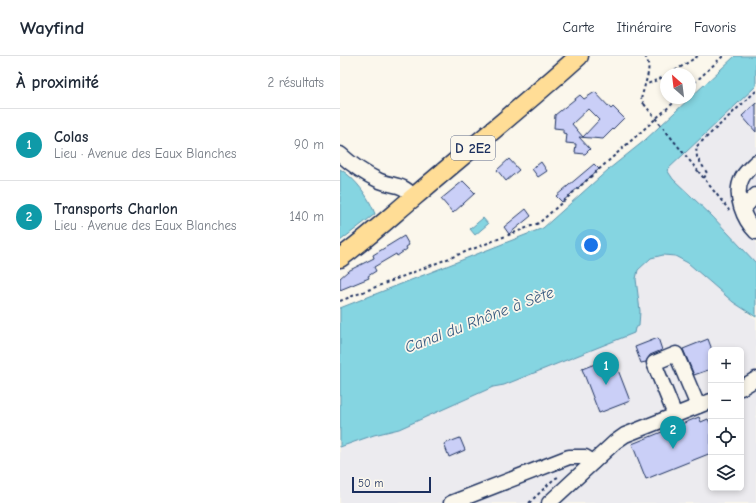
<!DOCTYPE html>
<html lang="fr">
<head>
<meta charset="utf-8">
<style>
  body { margin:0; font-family:"Comic Neue",sans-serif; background:#f2f2f3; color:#1f2937 }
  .controls { position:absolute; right:12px; bottom:12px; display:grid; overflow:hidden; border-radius:6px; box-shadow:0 2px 6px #0003 }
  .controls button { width:36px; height:36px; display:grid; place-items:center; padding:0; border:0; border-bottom:1px solid #e0e1e3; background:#fff; color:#1f2937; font:20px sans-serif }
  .compass { position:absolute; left:320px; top:12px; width:36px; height:36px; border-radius:50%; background:#fff; box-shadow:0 2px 6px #0003; rotate:332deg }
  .scale { position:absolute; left:12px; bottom:10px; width:79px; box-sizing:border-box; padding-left:4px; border:2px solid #1b2f5e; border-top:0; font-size:11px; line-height:14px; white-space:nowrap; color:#1b2f5e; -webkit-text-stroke:3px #fbf7ec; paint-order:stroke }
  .you { position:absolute; left:251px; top:189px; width:14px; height:14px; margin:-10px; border:3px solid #fff; border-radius:50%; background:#1a73e8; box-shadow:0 0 0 6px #1a73e833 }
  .badge { display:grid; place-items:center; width:26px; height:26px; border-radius:50%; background:#1b2f5e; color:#fff; font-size:13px; font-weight:700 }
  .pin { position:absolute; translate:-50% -33px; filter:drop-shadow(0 1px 2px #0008) }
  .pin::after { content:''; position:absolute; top:21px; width:14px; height:12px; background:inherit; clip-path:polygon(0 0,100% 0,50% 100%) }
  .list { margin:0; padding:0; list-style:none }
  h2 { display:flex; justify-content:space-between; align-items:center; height:52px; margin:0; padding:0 16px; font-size:17px }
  h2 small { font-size:13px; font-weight:400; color:#747a83 }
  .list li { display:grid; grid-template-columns:26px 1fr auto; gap:12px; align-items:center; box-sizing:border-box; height:72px; padding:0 16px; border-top:1px solid #e0e1e3 }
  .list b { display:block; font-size:15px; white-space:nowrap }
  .list p { margin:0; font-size:13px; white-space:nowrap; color:#747a83 }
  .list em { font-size:13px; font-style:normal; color:#747a83 }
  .icon { flex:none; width:22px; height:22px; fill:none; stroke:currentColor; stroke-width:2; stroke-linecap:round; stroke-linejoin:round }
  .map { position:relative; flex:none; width:416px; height:447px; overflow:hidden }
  header { display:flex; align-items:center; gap:24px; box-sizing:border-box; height:56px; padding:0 20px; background:#fff; border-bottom:1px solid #e0e1e3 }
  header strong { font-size:19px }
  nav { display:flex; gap:22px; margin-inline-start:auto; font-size:14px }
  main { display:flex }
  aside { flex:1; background:#fff }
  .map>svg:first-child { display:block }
  .built { fill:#ecebef; fill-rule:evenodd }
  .water { fill:#85d5e1; stroke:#5b93ad }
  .building { fill:#cacff7; stroke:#1b2f5e; fill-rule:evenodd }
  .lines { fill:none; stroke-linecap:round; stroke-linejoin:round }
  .minor-casing { stroke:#1b2f5e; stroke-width:17 }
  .major-casing { stroke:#1b2f5e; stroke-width:21 }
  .path { stroke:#1b2f5e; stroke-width:2; stroke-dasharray:3 3; stroke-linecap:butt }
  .minor { stroke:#fbf7ec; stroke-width:14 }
  .major { stroke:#ffdd96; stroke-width:18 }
  .path-bridge { stroke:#1b2f5e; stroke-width:2; stroke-dasharray:3 3; stroke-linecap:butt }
  .labels { text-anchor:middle; stroke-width:3.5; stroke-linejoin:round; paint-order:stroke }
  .shield { fill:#fbf7ec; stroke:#5e6b89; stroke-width:1 }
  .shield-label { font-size:14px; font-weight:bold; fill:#1b2f5e }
  .water-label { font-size:16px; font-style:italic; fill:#36587f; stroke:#fbf7ec }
</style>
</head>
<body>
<header>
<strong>Wayfind</strong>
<nav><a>Carte</a><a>Itinéraire</a><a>Favoris</a></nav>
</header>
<main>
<aside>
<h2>À proximité<small>2 résultats</small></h2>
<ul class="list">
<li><span class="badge" style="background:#0f9aa8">1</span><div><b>Colas</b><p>Lieu · Avenue des Eaux Blanches</p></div><em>90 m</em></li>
<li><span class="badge" style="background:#0f9aa8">2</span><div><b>Transports Charlon</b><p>Lieu · Avenue des Eaux Blanches</p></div><em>140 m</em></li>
</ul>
</aside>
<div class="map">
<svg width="416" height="447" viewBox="0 0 416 447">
  <rect width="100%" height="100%" fill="#fbf7ec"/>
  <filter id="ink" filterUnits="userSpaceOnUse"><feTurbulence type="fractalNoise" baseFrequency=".025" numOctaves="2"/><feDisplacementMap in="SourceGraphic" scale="8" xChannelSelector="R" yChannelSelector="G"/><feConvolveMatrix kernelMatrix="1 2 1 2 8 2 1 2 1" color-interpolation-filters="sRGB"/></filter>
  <g filter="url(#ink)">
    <g class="built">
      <polygon points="416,30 416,207 372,160 333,123 327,114"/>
      <path d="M323,199L335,200L348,207L416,264V447H0V391L34,379L59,373L153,331L164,329L245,296L299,270L300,255L296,223L298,214L311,202ZM371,294H401V432H371Z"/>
    </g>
    <g class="water">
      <polygon points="395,0 416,0 416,30 327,114 333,123 372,160 416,207 416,261 393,246 348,207 335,200 323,199 311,202 298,214 296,223 300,255 299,270 295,272 294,277 164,329 153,331 59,373 34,379 0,391 0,252 203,172 269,113 304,85"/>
      <path d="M0,113C16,123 29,141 35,158L0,185Z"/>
      <polygon points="143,162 148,168 135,179 130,173"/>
    </g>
    <g class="building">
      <path d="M255,36L271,53L273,51L284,62L263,83L239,81L250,93L245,98L235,97L236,88L226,87L227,78L223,77V73L214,72L215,59L240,39L244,43ZM248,53L259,64L243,81L232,68Z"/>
      <polygon points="416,47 416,76 402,60"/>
      <polygon points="169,103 179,114 166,125 157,114"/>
      <polygon points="201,106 207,115 198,121 192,113"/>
      <polygon points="254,108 259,113 222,146 216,140"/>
      <polygon points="123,125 135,137 113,157 101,143"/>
      <polygon points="186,153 191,160 169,178 164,171"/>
      <polygon points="64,180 69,189 66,191 67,193 57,200 56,198 34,211 36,215 28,220 29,222 0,234 0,222 8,215 34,202 33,199"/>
      <polygon points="318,282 322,294 310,299 306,306 301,307 295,291"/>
      <polygon points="368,283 371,291 371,313 354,319 343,293"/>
      <polygon points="273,301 290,345 259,357 242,313"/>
      <polygon points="359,361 361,366 368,363 371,369 371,397 306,423 292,388"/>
      <polygon points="120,382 125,394 109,401 104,388"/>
    </g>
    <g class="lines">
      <g class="minor-casing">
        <g id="minor">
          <path d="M0,98C12,109 25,118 40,125C55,131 62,127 74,141"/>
          <path d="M416,106C411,111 405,116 402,122C393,139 404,164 416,176"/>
          <polyline points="403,153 416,139"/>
          <polyline points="401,332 416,323"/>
          <polyline points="335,359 314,307 336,298 358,350"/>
          <polyline points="111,447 229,401 245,401 253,406"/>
          <polyline points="209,447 275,386 285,379 371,345"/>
        </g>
      </g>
      <g class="major-casing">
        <path id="major" d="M0,202C26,183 50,161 75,140C130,93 186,48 239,0"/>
      </g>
      <g class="path">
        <path d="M305,0C311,10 308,18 305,29"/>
        <polyline points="330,18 358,0"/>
        <polyline points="350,31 383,0"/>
        <polyline points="304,48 301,43 305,29 326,20"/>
        <polyline points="358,115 389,154"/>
        <polyline points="364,122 367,117 357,101 356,91 416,35"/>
        <polyline points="0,245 199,167 339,42"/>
        <polyline points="189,447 214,423 220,420"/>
      </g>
      <use href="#minor" class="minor"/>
      <use href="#major" class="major"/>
      <polyline class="path-bridge" points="304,48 358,115"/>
    </g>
  </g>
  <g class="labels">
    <rect class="shield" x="111" y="80" width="44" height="24" rx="3"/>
    <g class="shield-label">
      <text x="133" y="97">D 2E2</text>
    </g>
    <g class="water-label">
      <text transform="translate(139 263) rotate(-21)" y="6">Canal du Rhône à Sète</text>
    </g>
  </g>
</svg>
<div class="controls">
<button>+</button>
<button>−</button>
<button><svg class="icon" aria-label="locate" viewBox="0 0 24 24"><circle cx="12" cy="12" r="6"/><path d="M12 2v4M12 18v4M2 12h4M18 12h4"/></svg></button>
<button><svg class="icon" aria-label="layers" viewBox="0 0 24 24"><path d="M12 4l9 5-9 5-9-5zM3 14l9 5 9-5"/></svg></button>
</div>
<svg class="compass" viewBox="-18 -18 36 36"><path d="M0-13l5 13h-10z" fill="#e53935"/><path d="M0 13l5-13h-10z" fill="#747a83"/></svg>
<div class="scale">50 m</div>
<div class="you"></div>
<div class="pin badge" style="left:266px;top:329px;background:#0f9aa8">1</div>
<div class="pin badge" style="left:333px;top:393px;background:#0f9aa8">2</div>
</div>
</main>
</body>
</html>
